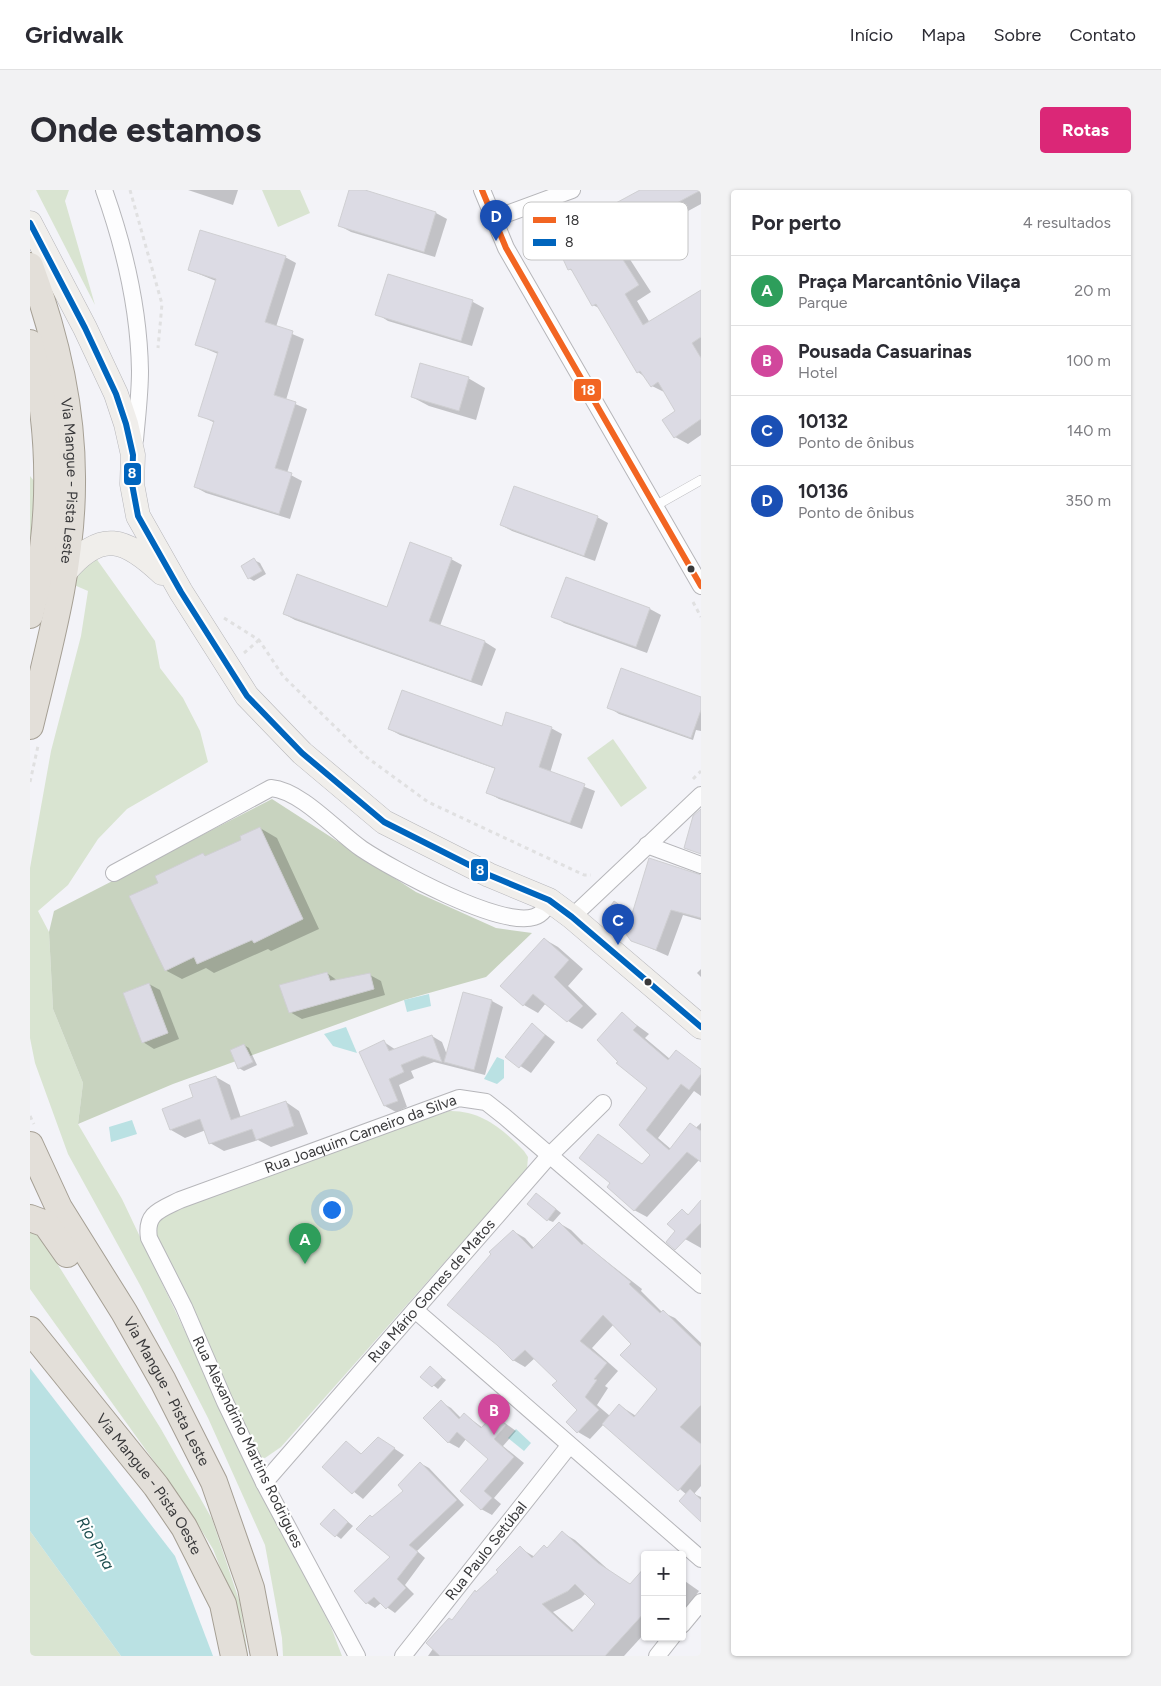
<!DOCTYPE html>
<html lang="pt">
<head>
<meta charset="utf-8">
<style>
  body { margin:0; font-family:Figtree,sans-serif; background:#f2f2f3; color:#2b2b33 }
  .controls { position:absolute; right:15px; bottom:15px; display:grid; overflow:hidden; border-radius:5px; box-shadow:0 1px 4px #0004 }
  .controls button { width:45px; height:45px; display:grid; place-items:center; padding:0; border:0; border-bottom:1px solid #e1e1e2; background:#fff; color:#2b2b33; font:25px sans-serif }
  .you { position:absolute; left:301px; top:1019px; width:18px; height:18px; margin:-12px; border:4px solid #fff; border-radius:50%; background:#1a73e8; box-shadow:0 0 0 8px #1a73e833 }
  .badge { display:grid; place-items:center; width:32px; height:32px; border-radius:50%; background:#db2777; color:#fff; font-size:16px; font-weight:700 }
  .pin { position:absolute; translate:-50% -41px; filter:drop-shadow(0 1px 2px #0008) }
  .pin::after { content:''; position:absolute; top:26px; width:18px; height:15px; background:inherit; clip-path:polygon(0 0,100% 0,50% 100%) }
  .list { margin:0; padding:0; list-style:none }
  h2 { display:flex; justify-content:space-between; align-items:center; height:65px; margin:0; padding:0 20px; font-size:21px }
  h2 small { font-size:16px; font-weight:400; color:#7c7c81 }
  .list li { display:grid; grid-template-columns:32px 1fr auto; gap:15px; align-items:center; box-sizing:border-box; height:70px; padding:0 20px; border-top:1px solid #e1e1e2 }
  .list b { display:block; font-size:19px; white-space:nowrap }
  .list p { margin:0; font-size:16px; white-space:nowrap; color:#7c7c81 }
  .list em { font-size:16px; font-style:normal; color:#7c7c81 }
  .map { position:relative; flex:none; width:671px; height:1466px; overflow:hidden; border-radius:5px }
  header { display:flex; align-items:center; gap:30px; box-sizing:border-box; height:70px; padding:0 25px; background:#fff; border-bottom:1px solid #e1e1e2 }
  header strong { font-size:24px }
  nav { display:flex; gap:28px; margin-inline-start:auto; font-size:18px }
  .intro { display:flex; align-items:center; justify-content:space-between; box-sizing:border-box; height:120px; padding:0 30px }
  h1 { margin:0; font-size:35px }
  .button { padding:12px 22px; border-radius:5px; background:#db2777; color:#fff; font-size:18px; font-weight:700 }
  main { display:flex; gap:30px; padding:0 30px }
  aside { flex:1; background:#fff; border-radius:5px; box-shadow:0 1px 4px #0004 }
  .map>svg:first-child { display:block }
  .green { fill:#d9e4d1 }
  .forest { fill:#c8d3bf }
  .water { fill:#bae1e3 }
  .shadow { fill:#0003; fill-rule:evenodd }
  .building { fill:#dcdbe4; stroke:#cfcfd2; fill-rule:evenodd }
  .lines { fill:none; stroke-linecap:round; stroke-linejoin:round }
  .lane-casing { stroke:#b6b6ba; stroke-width:10 }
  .street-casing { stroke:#b6b6ba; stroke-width:18 }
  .secondary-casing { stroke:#b6b6ba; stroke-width:25 }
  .primary-casing { stroke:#a59f94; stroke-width:28 }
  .path { stroke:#e0e0e1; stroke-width:3; stroke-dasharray:4 4; stroke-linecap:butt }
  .lane { stroke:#fdfdfe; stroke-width:9 }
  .street { stroke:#fdfdfe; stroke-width:16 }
  .secondary { stroke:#f0eeeb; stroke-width:24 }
  .primary { stroke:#e3dfd9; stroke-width:26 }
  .bus-1-casing { stroke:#fff; stroke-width:10 }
  .bus-2-casing { stroke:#fff; stroke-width:10 }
  .bus-1 { stroke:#f26522; stroke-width:6 }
  .bus-2 { stroke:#0065bd; stroke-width:6 }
  .bus-dot { fill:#39393b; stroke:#fff; stroke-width:2 }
  .labels { text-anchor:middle; stroke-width:4.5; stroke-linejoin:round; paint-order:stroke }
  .street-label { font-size:15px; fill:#39393b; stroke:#fff }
  .water-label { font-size:16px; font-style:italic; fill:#1c4d4e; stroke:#fff }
  .key { fill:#fff; stroke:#c4c4c4; stroke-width:1 }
  .key-label { font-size:14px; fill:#39393b }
  .line-badge { stroke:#fff; stroke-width:2 }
  .badge-label { font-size:14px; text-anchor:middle; font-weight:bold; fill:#fff }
</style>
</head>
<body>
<header>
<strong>Gridwalk</strong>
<nav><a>Início</a><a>Mapa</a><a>Sobre</a><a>Contato</a></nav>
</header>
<div class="intro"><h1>Onde estamos</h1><a class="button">Rotas</a></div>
<main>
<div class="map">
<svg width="671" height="1466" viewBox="0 0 671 1466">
  <rect width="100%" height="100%" fill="#f3f3f8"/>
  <g class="green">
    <polygon points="6,0 39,0 35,11 65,115"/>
    <polygon points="232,0 270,0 280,23 248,37"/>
    <polygon points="0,286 53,350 125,451 130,478 153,508 170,541 178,572 97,619 68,649 38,695 8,721 19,742 23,819 53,893 48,934 92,1009 171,1175 301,1437 312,1466 253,1466 252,1448 235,1355 178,1228 110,1095 38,964 5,873 0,848 0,678 21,561 51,446 58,401 0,376"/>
    <polygon points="583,549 617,598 591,617 557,568"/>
    <path d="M419,921C450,920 473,939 494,961L498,967L497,979L251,1257L235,1268L226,1267L126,1047L125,1032L138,1020Z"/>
    <polygon points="0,1042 6,1043 13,1051 131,1239 182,1329 210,1413 218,1466 216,1466 212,1434 183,1359 157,1317 0,1099"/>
    <polygon points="0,1341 91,1466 0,1466"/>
  </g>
  <polygon class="forest" points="242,609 386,702 466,738 502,743 456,787 374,810 143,894 48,934 53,893 23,819 19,742 24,721"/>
  <g class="water">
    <polygon points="399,804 401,816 377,822 374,810"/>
    <polygon points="316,837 327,863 303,856 294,844"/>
    <polygon points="467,867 474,870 474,888 467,894 454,889"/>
    <polygon points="102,930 107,944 81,952 79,937"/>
    <polygon points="0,1178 145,1366 183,1466 91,1466 0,1341"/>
    <polygon points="486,1239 501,1253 494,1261 478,1248"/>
  </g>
  <g class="shadow">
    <polygon points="158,0 208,0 203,15"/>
    <polygon points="321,0 331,0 406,23 417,29 405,67 321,42 310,36"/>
    <polygon points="613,0 671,1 671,14 592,57 621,102 607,111 620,133 671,102 671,245 658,254 645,247 647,221 636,203 622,196 615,187 608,182 571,119 563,115 544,82 539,79 556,21 565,26"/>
    <polygon points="255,67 266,73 246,137 274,149 256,210 277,219 257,283 272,291 260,329 176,303 165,297 185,233 169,225 188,164 167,155 186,91 159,80"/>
    <polygon points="358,86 443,112 454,118 442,156 358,131 347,124"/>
    <polygon points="438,188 455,198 446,230 399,216 382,207"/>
    <polygon points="567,327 578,333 565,371 482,341 471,335"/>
    <polygon points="421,369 432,375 410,436 455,452 466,459 452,496 265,430 254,424 358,418"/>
    <polygon points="224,370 230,373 236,384 224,391 219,388"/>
    <polygon points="620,419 631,425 617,463 534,433 523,426"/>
    <polygon points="671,508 671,541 666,540 663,550 589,524 578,517"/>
    <polygon points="473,537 521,538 532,544 520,583 565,601 552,639 469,609 458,603 466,579 370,545 359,539"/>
    <polygon points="230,638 247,648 289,739 241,761 238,759 184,783 176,778 152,789 135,780 129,693 173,664 177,667 213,650"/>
    <polygon points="671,685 671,730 653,725 638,766 602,750 585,713 603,725"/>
    <polygon points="514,749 528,757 553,779 538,796 567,824 552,839 538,831 516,813 508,823 494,815"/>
    <polygon points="671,779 671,787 667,783"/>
    <polygon points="297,783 308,791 340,785 351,791 355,805 272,829 260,822"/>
    <polygon points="119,794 130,800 149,849 124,859 113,852"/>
    <polygon points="433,803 462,811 473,817 455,885 404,872 381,881 384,888 369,895 377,917 366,922 355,916 354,852 366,860 402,846 412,852 417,865"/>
    <polygon points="592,824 619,844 615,848 640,869 646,862 671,879 671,906 664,901 628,948 642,960 671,933 671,971 669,970 617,1027 604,1020 582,993 569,946 613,975 622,965 590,935 618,898"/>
    <polygon points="502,834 525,852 501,883 477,867"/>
    <polygon points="214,855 219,858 227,875 214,881 209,878"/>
    <polygon points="186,887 200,895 211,928 256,912 269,921 278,944 241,957 228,950 194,961 180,953 176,940 155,948 141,940 133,920 165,908"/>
    <polygon points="511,1007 531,1023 523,1032 518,1030"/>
    <polygon points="671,1012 671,1058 655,1049 652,1021 660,1025"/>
    <path d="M529,1033L541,1040L557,1056L612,1099L611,1101L632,1122L645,1128L671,1153V1296L664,1304L671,1307V1330L657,1305L574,1234L560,1249L548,1242L549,1220L529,1191L505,1168L495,1177L483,1170V1041L495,1048L504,1058ZM584,1134L602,1154L629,1198L606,1226L589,1215L580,1226L567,1215L578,1198L575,1196L588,1181L562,1158Z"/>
    <polygon points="400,1178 416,1190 408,1199 392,1186"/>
    <polygon points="411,1212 421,1218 431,1228 435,1225 453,1238 464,1225 486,1241 473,1256 494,1273 464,1308 471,1314 462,1325 451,1319 431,1301 460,1269 436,1249 429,1258 418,1252 394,1228"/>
    <polygon points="316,1253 332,1264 359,1255 374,1265 333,1309 293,1277"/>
    <polygon points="390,1273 399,1278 434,1315 387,1361 395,1368 375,1395 384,1404 365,1423 351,1413 345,1418 337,1413 362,1367 343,1328 375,1301"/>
    <polygon points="304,1320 323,1336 311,1349 291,1334"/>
    <path d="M533,1343L545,1350L581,1382L601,1395L615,1378V1443L594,1466H398L422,1431L490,1358L505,1367L518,1359ZM556,1403L566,1414L544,1441L523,1422L551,1408Z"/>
    <polygon points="652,1389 669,1401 654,1420 652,1420"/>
  </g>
  <g class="building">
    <polygon points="319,0 335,0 406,22 394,62 308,36"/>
    <polygon points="610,0 671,0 580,49 609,95 595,104 613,135 671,100 671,147 662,153 671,168 671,229 644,248 632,230 645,221 628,192 621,197 610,181 607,183 566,114 562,116 541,79 538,80 519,38 556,19 560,27"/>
    <polygon points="170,40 256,66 235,132 263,141 244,205 266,212 245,278 262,283 249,324 164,297 184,231 168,226 188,162 165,155 186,89 158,80"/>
    <polygon points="358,84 443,110 431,151 345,125"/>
    <polygon points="390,173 439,187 429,221 381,207"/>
    <polygon points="484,296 568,326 554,366 470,335"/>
    <polygon points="380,352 422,368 399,431 455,451 441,491 253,424 267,384 357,417"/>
    <polygon points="224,368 232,381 218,389 211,376"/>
    <polygon points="536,387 620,418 606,457 521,427"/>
    <polygon points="591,478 671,507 671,520 661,548 577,518"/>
    <polygon points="372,500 472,536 476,522 522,537 509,577 555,594 540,633 456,603 465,578 358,539"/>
    <polygon points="671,619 671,664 654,658 663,626"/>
    <polygon points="230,637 273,729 224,753 222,750 167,774 164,767 135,781 99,706 128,693 125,686 173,663 175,666 211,650 210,646"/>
    <polygon points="619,668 671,685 671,728 641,720 626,760 601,751 593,740 574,726 584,711 602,724"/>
    <polygon points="514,748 539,770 524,787 553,816 537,832 503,804 493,816 470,796"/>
    <polygon points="297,782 300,791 340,783 344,799 259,823 249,795"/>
    <polygon points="119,793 138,843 112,853 93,803"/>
    <polygon points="433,802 462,810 444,880 414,872"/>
    <polygon points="592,822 607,836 603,840 638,870 646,860 671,879 671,884 659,900 651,894 616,940 639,960 660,933 671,941 671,972 657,962 604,1021 577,997 580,993 549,968 568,944 612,974 620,965 589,935 617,898 586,873 588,872 567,850"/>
    <polygon points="502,833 515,845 489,878 475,867"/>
    <polygon points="402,845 412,872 393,866 371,875 374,882 359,889 368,911 354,916 329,862 354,850 359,861"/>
    <polygon points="214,854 223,872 208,879 200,860"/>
    <polygon points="186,886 201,930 256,911 264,936 226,950 222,939 179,954 170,929 140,940 132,919 163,907 159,895"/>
    <polygon points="506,1003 526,1019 517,1031 497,1014"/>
    <polygon points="671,1010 671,1033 645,1060 636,1052 645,1041 637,1034 652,1019 658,1025"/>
    <polygon points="529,1032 552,1055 554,1053 601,1092 599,1094 630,1123 633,1120 671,1157 671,1215 650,1237 671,1254 671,1274 648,1301 572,1234 589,1214 604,1227 627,1199 590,1165 601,1154 573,1125 550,1151 577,1173 564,1189 567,1190 555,1207 569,1220 547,1243 536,1232 547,1220 522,1195 527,1191 495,1160 483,1171 467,1155 417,1115 461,1064 459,1062 483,1040 502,1059"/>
    <polygon points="400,1176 412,1187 402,1197 390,1187"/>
    <polygon points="411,1210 429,1229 434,1223 451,1238 464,1224 476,1235 464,1249 484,1267 454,1301 462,1308 451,1320 430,1301 458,1269 427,1242 418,1253 393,1228"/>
    <polygon points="348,1247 365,1258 322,1304 292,1277 316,1251 331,1264"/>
    <polygon points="390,1272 427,1310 379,1355 388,1362 367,1389 376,1398 356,1419 344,1407 336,1414 324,1401 360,1367 326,1339 340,1325 342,1327 373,1301 368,1295"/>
    <polygon points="660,1299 671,1310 671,1332 649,1311"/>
    <polygon points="304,1319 318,1332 305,1347 290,1334"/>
    <path d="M532,1341L568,1373L600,1394L615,1377V1422L575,1466H410L396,1453L419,1428L422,1430L445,1400L446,1402L468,1382L466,1380L490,1356L502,1368L514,1355L517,1358ZM545,1394L565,1414L542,1442L512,1414L538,1401Z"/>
  </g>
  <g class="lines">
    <g class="lane-casing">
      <polyline id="lane" points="625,316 671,290"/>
    </g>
    <g class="street-casing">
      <g id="street">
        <path d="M74,0C95,59 109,118 110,181C110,204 107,227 105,250"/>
        <polyline points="452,0 476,58 671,396"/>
        <polyline points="463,29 542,0"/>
        <polyline points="617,655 671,675"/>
        <path d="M84,683L241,598C272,601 306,641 332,659C362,679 470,738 504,727C513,724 516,718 519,710"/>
        <polyline points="542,727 671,605"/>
        <polyline points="385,1120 671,1369"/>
        <path id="s1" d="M234,1293L519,966L573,913"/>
        <polyline points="652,1435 671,1412"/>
        <path id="s2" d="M327,1466L234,1293L195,1212L154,1117L119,1048C115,1023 130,1020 150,1010L429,908L456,912L475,927L671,1095"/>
        <path id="s3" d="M373,1466L539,1256"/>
        <polyline points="627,1466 642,1447"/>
      </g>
    </g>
    <g class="secondary-casing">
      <g id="secondary">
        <polyline points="0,33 55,138 86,204 96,234 103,265 102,294 108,326 151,402 217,506 272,563 354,632 459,685 519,710 542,727 671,837"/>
        <path d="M35,382C71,339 95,348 132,383"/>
      </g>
    </g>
    <g class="primary-casing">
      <g id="primary">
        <path id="s4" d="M0,76C26,146 43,219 42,294C42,376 19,457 0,536"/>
        <path d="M0,153C23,240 23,338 0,425"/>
        <path id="s5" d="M0,955L29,1018L94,1122L133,1191L184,1292L221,1398L234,1466"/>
        <polyline points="0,1028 16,1034 37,1064"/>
        <path id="s6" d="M0,1140L126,1296L154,1337L193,1414L204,1466"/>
      </g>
    </g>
    <g class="path">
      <polyline points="100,0 132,114 128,158"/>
      <polyline points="663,412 671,427"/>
      <polyline points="194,428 229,450 253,486 335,566 398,612 554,685 561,685"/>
      <polyline points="214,463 229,450"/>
      <polyline points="663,589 671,581"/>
      <polyline points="0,592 8,556"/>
      <polyline points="0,926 4,934"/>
    </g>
    <use href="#lane" class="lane"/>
    <use href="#street" class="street"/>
    <use href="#secondary" class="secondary"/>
    <use href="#primary" class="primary"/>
    <g class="bus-1-casing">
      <polyline id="bus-1" points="452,0 476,58 671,396"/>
    </g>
    <g class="bus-2-casing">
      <polyline id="bus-2" points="0,33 55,138 86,204 96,234 103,265 102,294 108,326 151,402 217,506 272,563 354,632 459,685 519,710 542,727 671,837"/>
    </g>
    <use href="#bus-1" class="bus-1"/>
    <use href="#bus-2" class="bus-2"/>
  </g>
  <g class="bus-dot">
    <circle cx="661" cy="379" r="4.5"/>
    <circle cx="618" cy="792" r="4.5"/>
  </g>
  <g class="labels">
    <g class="street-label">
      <text dy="5" stroke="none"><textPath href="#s4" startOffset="220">Via Mangue - Pista Leste</textPath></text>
      <text dy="5" stroke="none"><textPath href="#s2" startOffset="714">Rua Joaquim Carneiro da Silva</textPath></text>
      <text dy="5" stroke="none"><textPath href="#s1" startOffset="255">Rua Mário Gomes de Matos</textPath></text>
      <text dy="5" stroke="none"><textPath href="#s5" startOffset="282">Via Mangue - Pista Leste</textPath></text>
      <text transform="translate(218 1252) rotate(64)" y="5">Rua Alexandrino Martins Rodrigues</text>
      <text dy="5" stroke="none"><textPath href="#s6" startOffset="195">Via Mangue - Pista Oeste</textPath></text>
      <text dy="5" stroke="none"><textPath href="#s3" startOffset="134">Rua Paulo Setúbal</textPath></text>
    </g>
    <g class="water-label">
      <text transform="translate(66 1353) rotate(60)" y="6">Rio Pina</text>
    </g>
  </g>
  <rect x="493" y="12" width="165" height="58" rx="8" class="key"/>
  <rect x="503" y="27" width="23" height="6" fill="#f26522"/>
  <rect x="503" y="49" width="23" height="7" fill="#0065bd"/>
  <g class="key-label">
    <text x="535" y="35">18</text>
    <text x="535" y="57">8</text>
  </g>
  <g class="line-badge">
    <rect x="543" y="188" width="29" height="24" rx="5" fill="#f26522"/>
    <rect x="93" y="272" width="19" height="24" rx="5" fill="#0065bd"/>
    <rect x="440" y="668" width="19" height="24" rx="5" fill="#0065bd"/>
  </g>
  <g class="badge-label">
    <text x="558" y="205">18</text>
    <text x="102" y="288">8</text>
    <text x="450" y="685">8</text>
  </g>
</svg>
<div class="controls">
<button>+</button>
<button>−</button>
</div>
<div class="you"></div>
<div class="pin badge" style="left:275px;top:1074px;background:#2e9e5b">A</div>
<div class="pin badge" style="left:464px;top:1245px;background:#d1479c">B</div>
<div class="pin badge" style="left:588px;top:755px;background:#1a4fb4">C</div>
<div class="pin badge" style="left:466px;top:51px;background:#1a4fb4">D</div>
</div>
<aside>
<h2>Por perto<small>4 resultados</small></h2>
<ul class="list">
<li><span class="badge" style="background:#2e9e5b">A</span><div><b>Praça Marcantônio Vilaça</b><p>Parque</p></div><em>20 m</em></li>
<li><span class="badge" style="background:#d1479c">B</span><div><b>Pousada Casuarinas</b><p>Hotel</p></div><em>100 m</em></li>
<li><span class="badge" style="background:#1a4fb4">C</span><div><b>10132</b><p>Ponto de ônibus</p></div><em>140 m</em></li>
<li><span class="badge" style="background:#1a4fb4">D</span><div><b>10136</b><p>Ponto de ônibus</p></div><em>350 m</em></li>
</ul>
</aside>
</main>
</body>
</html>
